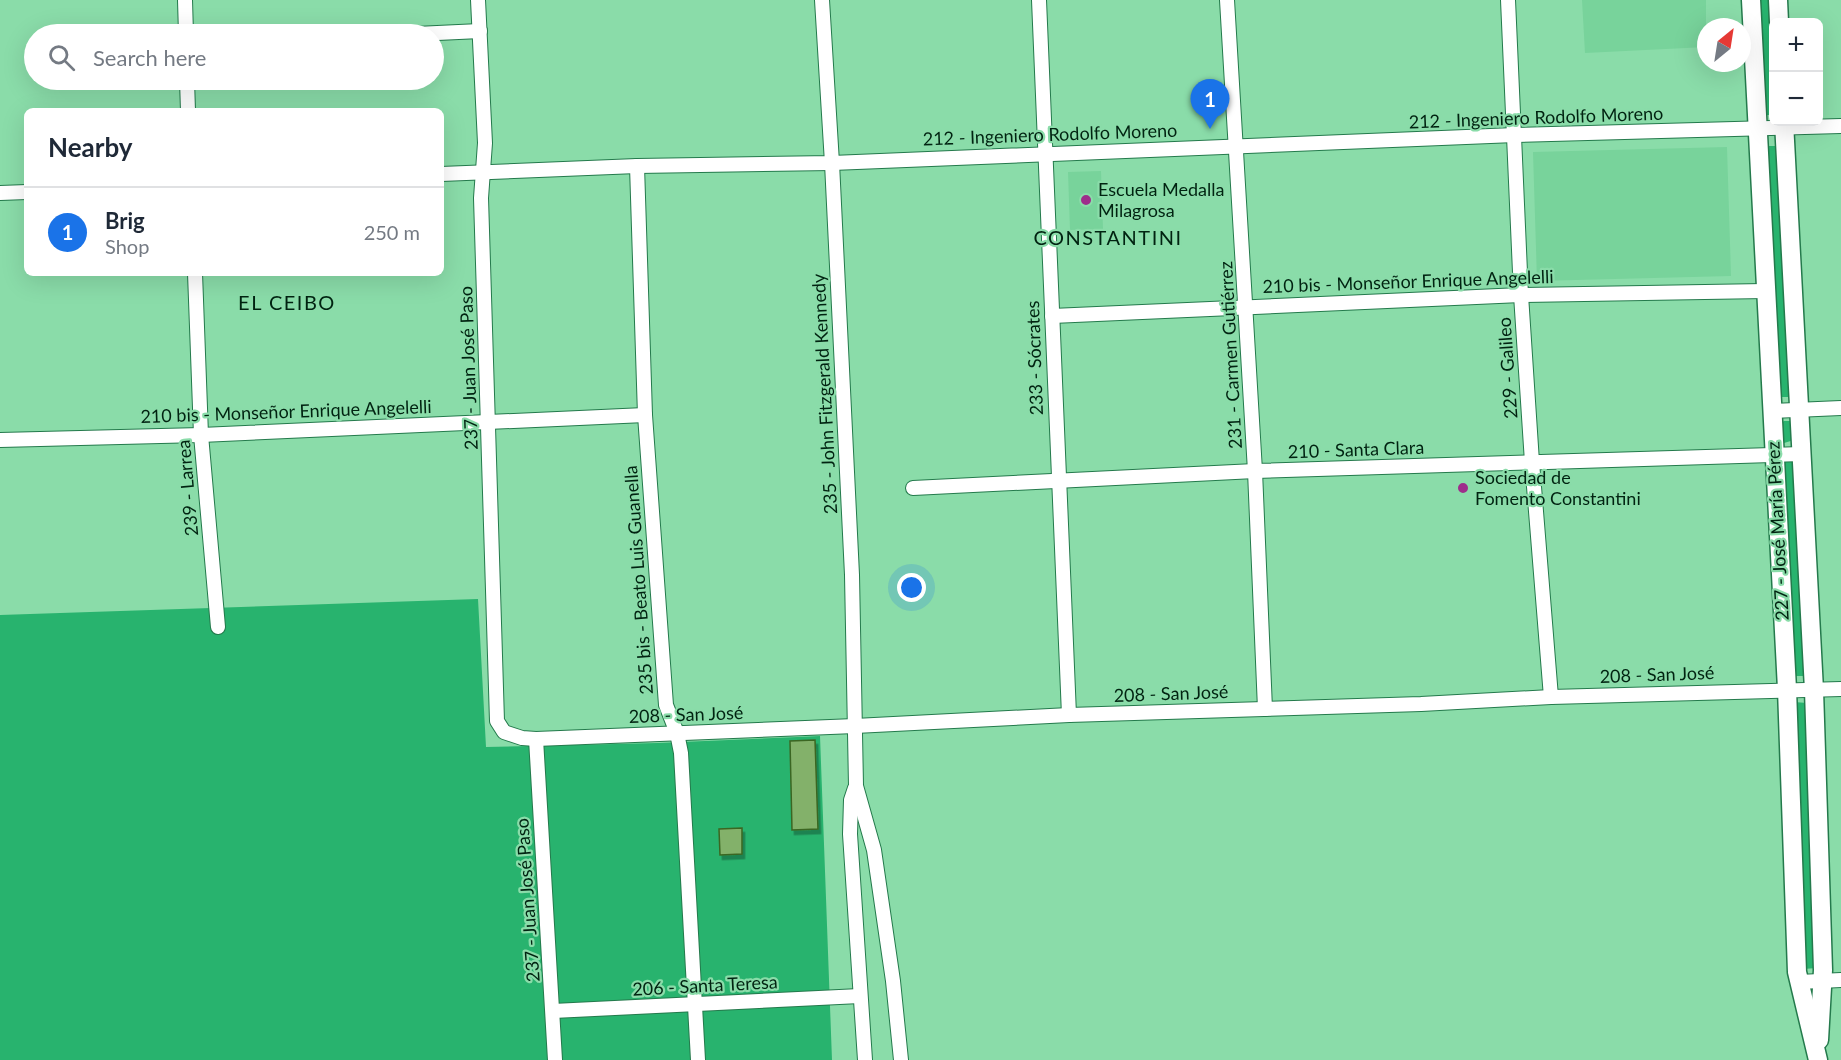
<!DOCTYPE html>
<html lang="en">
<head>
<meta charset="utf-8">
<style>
  body { margin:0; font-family:Lato,sans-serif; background:#f6f6f7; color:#1f2937 }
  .controls { position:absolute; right:18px; top:18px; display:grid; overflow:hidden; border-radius:9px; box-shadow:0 6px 24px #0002 }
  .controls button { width:54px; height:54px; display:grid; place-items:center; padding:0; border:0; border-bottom:2px solid #e0e1e3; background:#fff; color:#1f2937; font:30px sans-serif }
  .compass { position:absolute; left:1697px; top:18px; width:54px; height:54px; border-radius:50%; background:#fff; box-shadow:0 6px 24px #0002; rotate:30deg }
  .you { position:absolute; left:912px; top:588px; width:21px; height:21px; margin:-15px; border:4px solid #fff; border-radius:50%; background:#1a73e8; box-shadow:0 0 0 9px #1a73e833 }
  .badge { display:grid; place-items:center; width:39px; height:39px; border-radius:50%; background:#1a73e8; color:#fff; font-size:20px; font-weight:700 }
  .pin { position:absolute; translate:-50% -50px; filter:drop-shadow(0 2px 3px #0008) }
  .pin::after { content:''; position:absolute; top:32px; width:21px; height:18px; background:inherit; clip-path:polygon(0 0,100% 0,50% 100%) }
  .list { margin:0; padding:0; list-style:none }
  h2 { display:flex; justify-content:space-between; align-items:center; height:78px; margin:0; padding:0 24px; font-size:26px }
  h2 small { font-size:20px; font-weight:400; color:#747a83 }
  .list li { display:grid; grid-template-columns:39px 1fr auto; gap:18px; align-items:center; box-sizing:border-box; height:90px; padding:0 24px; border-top:2px solid #e0e1e3 }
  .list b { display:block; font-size:22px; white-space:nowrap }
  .list p { margin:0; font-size:20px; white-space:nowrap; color:#747a83 }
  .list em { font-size:20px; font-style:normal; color:#747a83 }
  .icon { flex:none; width:33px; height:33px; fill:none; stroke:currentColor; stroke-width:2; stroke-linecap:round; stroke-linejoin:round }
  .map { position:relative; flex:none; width:1841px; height:1060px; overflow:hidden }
  .search { position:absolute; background:#fff; box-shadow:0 6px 24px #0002; left:24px; top:24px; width:420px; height:66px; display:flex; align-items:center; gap:15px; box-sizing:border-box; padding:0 21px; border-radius:33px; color:#747a83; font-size:22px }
  .panel { position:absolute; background:#fff; box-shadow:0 6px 24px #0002; left:24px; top:108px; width:420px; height:168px; border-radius:9px }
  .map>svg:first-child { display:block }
  .built { fill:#78d39b }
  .green { fill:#28b36e }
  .building { fill:#83b16b; stroke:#3b6621; stroke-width:1.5; filter:url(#shadow) }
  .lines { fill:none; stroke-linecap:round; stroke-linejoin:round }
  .street-casing { stroke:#247a4c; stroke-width:16 }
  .secondary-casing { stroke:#247a4c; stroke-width:21 }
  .street { stroke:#fff; stroke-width:14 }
  .secondary { stroke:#fff; stroke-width:18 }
  .poi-dot { fill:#9e2d8b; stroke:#8adca9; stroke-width:2 }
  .labels { text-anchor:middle; stroke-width:4.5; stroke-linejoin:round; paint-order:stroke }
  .street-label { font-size:18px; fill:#012311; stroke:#8adca9 }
  .poi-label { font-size:18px; fill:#012311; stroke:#8adca9; text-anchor:start }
  .neighbourhood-label { font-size:20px; letter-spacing:1.5px; fill:#012311; stroke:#8adca9 }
</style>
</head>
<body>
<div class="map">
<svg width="1841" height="1060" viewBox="0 0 1841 1060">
  <defs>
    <filter id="shadow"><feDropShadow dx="2.5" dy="4.5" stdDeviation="0" flood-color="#0004"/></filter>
  </defs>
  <rect width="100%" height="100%" fill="#8adca9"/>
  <g class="built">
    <polygon points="1582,0 1706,0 1706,47 1585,53"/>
    <polygon points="1727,147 1731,276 1537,281 1533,152"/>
    <polygon points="1101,171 1103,229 1070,230 1068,172"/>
  </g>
  <g class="green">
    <polygon points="1757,0 1773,0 1773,115 1764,115"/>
    <polygon points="1765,146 1780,146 1790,397 1776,397"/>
    <polygon points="1784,421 1790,421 1794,424 1794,440 1784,443 1781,440 1781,423"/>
    <polygon points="1796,461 1807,676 1792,676 1782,462"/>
    <polygon points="478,599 486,747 658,743 820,736 832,1060 0,1060 0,615"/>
    <polygon points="1794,702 1807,703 1817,968 1803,969"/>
  </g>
  <g class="building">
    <polygon points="815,740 818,829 792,830 790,741"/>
    <polygon points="742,828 742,854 720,855 719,829"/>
  </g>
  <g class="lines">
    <g class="street-casing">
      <g id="street">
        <polyline points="185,0 186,34"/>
        <polyline points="478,0 485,143 481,198 497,721 504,732 522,738 536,739 855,726 1069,715 1421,704 1551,697 1841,689"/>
        <polyline points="822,0 832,163 852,575 856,786 874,850 893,981 901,1060"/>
        <polyline points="1039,0 1069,715"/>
        <polyline points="1227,0 1255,471 1265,709"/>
        <polyline points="1508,0 1521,295 1532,462 1551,697"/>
        <polyline points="416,34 480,31"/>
        <polyline points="187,80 188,111"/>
        <polyline points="637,166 645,415 666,705 677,733 681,753 698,1060"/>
        <polyline points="441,174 637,166 832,163 1515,135 1841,126"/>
        <polyline points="0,193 27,192"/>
        <polyline points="195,273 201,435 218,627"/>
        <polyline points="1052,316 1521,295 1765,291"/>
        <polyline points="1771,411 1841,408"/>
        <polyline points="0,440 201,435 645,415"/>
        <polyline points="913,488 1255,471 1801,454"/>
        <polyline points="536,739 555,1060"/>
        <polyline points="855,788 851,800 850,834 865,1060"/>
        <polyline points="1799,982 1841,980"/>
        <polyline points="553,1011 860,996"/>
      </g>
    </g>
    <g class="secondary-casing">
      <g id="secondary">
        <polyline points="1751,0 1787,689 1797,972 1818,1060"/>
        <polyline points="1778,0 1779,22"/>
        <polyline points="1784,122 1814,690 1823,970 1819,1040"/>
      </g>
    </g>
    <use href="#street" class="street"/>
    <use href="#secondary" class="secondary"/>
  </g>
  <g class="poi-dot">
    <circle cx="1086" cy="200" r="6"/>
    <circle cx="1463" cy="488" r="6"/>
  </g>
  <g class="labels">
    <g class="street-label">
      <text transform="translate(1536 118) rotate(-2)" y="6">212 - Ingeniero Rodolfo Moreno</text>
      <text transform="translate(1050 135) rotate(-2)" y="6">212 - Ingeniero Rodolfo Moreno</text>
      <text transform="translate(1408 282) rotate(-2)" y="6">210 bis - Monseñor Enrique Angelelli</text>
      <text transform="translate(1231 355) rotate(-93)" y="6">231 - Carmen Gutiérrez</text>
      <text transform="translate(1035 358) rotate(-92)" y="6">233 - Sócrates</text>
      <text transform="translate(469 368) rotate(-92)" y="6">237 - Juan José Paso</text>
      <text transform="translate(1508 368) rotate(-94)" y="6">229 - Galileo</text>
      <text transform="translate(825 394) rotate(-93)" y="6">235 - John Fitzgerald Kennedy</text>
      <text transform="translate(286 412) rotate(-2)" y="6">210 bis - Monseñor Enrique Angelelli</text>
      <text transform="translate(1356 450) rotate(-2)" y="6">210 - Santa Clara</text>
      <text transform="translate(188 488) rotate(-95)" y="6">239 - Larrea</text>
      <text transform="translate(1778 531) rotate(-93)" y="6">227 - José María Pérez</text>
      <text transform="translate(639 580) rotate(-94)" y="6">235 bis - Beato Luis Guanella</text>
      <text transform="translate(1657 675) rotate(-2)" y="6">208 - San José</text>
      <text transform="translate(1171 694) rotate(-2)" y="6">208 - San José</text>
      <text transform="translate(686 715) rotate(-2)" y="6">208 - San José</text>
      <text transform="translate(528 900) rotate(-94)" y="6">237 - Juan José Paso</text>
      <text transform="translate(705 986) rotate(-3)" y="6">206 - Santa Teresa</text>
    </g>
    <g class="poi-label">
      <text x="1098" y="196">Escuela Medalla<tspan x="1098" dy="21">Milagrosa</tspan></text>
      <text x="1475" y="484">Sociedad de<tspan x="1475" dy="21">Fomento Constantini</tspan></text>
    </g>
    <g class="neighbourhood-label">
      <text x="1108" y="245">CONSTANTINI</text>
      <text x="287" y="310">EL CEIBO</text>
    </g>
  </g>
</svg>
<div class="controls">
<button>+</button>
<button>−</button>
</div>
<svg class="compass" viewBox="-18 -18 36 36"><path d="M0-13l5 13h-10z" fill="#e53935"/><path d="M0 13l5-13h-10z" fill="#747a83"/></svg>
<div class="you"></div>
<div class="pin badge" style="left:1210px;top:129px">1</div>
<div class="search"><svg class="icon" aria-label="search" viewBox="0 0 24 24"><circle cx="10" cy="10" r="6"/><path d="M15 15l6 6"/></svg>Search here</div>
<section class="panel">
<h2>Nearby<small></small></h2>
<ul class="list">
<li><span class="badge">1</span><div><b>Brig</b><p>Shop</p></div><em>250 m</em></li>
</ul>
</section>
</div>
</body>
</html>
